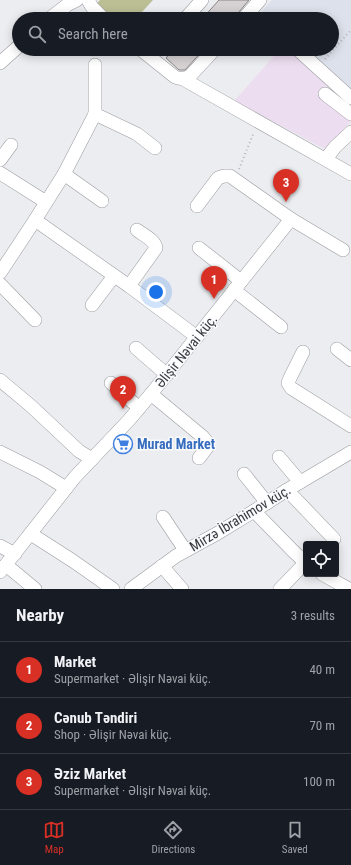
<!DOCTYPE html>
<html lang="en">
<head>
<meta charset="utf-8">
<style>
  body { margin:0; font-family:"Roboto Condensed",sans-serif; background:#242831; color:#f1f3f6 }
  .controls { position:absolute; right:12px; bottom:12px; display:grid; overflow:hidden; border-radius:4px; box-shadow:0 2px 10px #0003 }
  .controls button { width:36px; height:36px; display:grid; place-items:center; padding:0; border:0; border-bottom:1px solid #363941; background:#171b24; color:#f1f3f6; font:20px sans-serif }
  .you { position:absolute; left:156px; top:292px; width:14px; height:14px; margin:-10px; border:3px solid #fff; border-radius:50%; background:#1a73e8; box-shadow:0 0 0 6px #1a73e833 }
  .badge { display:grid; place-items:center; width:26px; height:26px; border-radius:50%; background:#d93025; color:#fff; font-size:13px; font-weight:700 }
  .pin { position:absolute; translate:-50% -33px; filter:drop-shadow(0 1px 2px #0008) }
  .pin::after { content:''; position:absolute; top:21px; width:14px; height:12px; background:inherit; clip-path:polygon(0 0,100% 0,50% 100%) }
  .list { margin:0; padding:0; list-style:none }
  h2 { display:flex; justify-content:space-between; align-items:center; height:52px; margin:0; padding:0 16px; font-size:17px }
  h2 small { font-size:13px; font-weight:400; color:#9ea1a6 }
  .list li { display:grid; grid-template-columns:26px 1fr auto; gap:12px; align-items:center; box-sizing:border-box; height:56px; padding:0 16px; border-top:1px solid #363941 }
  .list b { display:block; font-size:15px; white-space:nowrap }
  .list p { margin:0; font-size:13px; white-space:nowrap; color:#9ea1a6 }
  .list em { font-size:13px; font-style:normal; color:#9ea1a6 }
  .icon { flex:none; width:22px; height:22px; fill:none; stroke:currentColor; stroke-width:2; stroke-linecap:round; stroke-linejoin:round }
  .map { position:relative; flex:none; width:351px; height:589px; overflow:hidden }
  .search { position:absolute; background:#171b24; box-shadow:0 2px 10px #0003; left:12px; right:12px; top:12px; height:44px; display:flex; align-items:center; gap:10px; box-sizing:border-box; padding:0 14px; border-radius:22px; color:#9ea1a6; font-size:15px }
  .sheet { height:220px; background:#171b24 }
  nav { display:flex; justify-content:space-around; align-items:center; box-sizing:border-box; height:56px; border-top:1px solid #363941; background:#171b24; font-size:11px; color:#9ea1a6 }
  nav a { display:grid; justify-items:center; gap:2px }
  nav .on { color:#d93025 }
  .map>svg:first-child { display:block }
  .industrial { fill:#edddf0 }
  .built { fill:#dde1eb }
  .green { fill:#bcbf94 }
  .building { fill:#d6d2d3; stroke:#898586 }
  .lines { fill:none; stroke-linecap:round; stroke-linejoin:round }
  .minor-casing { stroke:#9a9b9f; stroke-width:14 }
  .path { stroke:#b5b6b9; stroke-width:2; stroke-dasharray:1 3; stroke-linecap:butt }
  .minor { stroke:#fff; stroke-width:13 }
  .labels { text-anchor:middle; stroke-width:3; stroke-linejoin:round; paint-order:stroke }
  .street-label { font-size:14px; fill:#3a3a3c; stroke:#f9fafe }
  .shop-label { font-size:14px; font-weight:bold; fill:#366cbe; stroke:#f9fafe; text-anchor:start }
</style>
</head>
<body>
<div class="map">
<svg width="351" height="589" viewBox="0 0 351 589">
  <rect width="100%" height="100%" fill="#ecedf1"/>
  <polygon class="industrial" points="280,49 287,49 351,106 351,121 325,149 234,101"/>
  <polygon class="built" points="272,0 351,0 351,93 302,49 332,49 332,19 268,19 261,12"/>
  <polygon class="green" points="100,0 153,0 141,13 146,19 113,19 96,4"/>
  <g class="building">
    <polygon points="219,0 249,0 233,19 202,19"/>
    <polygon points="174,49 204,49 185,70 179,70 166,58"/>
  </g>
  <g class="lines">
    <g class="minor-casing">
      <g id="minor">
        <polyline points="88,0 92,7 104,19"/>
        <polyline points="49,19 67,5 77,0"/>
        <polyline points="185,19 202,0"/>
        <polyline points="243,19 260,0"/>
        <path d="M140,49L175,77C180,79 185,79 190,76L215,49"/>
        <polyline points="297,49 351,98"/>
        <polyline points="0,63 19,46"/>
        <polyline points="183,79 351,174"/>
        <polyline points="325,94 351,114"/>
        <polyline points="95,114 95,65"/>
        <polyline points="155,148 137,134 95,114 64,174 35,220 129,286 197,337"/>
        <polyline points="326,159 335,147 351,132"/>
        <polyline points="0,160 11,145"/>
        <polyline points="0,173 46,202"/>
        <polyline points="64,174 102,201"/>
        <polyline points="291,219 343,250"/>
        <polyline points="199,248 241,281"/>
        <polyline points="0,273 35,220"/>
        <polyline points="0,284 35,320"/>
        <path d="M129,286L156,248C155,240 143,235 137,230"/>
        <polyline points="234,290 281,327"/>
        <polyline points="92,305 114,276"/>
        <polyline points="136,348 167,375"/>
        <polyline points="337,349 351,360"/>
        <polyline points="303,352 290,378 288,383 291,388 351,426"/>
        <polyline points="0,380 31,406 79,451 92,459"/>
        <polyline points="111,383 139,408"/>
        <polyline points="151,394 203,437 207,442 208,446 199,458"/>
        <polyline points="0,452 40,472 66,488"/>
        <polyline points="279,457 300,482"/>
        <polyline points="244,474 267,503"/>
        <polyline points="287,490 334,539"/>
        <polyline points="254,511 294,552 306,563"/>
        <polyline points="163,517 185,550"/>
        <polyline points="31,534 73,561 113,589"/>
        <polyline points="0,546 15,554"/>
        <polyline points="6,565 35,589"/>
        <polyline points="162,566 182,589"/>
        <polyline points="0,572 75,477 129,420 151,394 291,219 230,176 224,176 218,178 197,206"/>
        <polyline points="322,574 349,589"/>
        <polyline points="131,589 176,556 218,533 254,511 287,490 351,452"/>
        <polyline points="280,589 305,563"/>
      </g>
    </g>
    <g class="path">
      <polyline points="325,59 351,30"/>
      <polyline points="239,169 254,132"/>
    </g>
    <use href="#minor" class="minor"/>
  </g>
  <defs>
    <g id="supermarket-ring" transform="scale(1)"><circle r="9.5" fill="#f9fafe" stroke="#3f7fe0" stroke-width="1.5"/><path d="M-6-5.5h2.5l.6 2H6L4.5 2H-2.5L-4.4-4H-6ZM-1.5 3.2a1.3 1.3 0 1 0 .1 0ZM3 3.2a1.3 1.3 0 1 0 .1 0Z" fill="#3f7fe0"/></g>
  </defs>
  <g fill-rule="evenodd">
    <use href="#supermarket-ring" x="123" y="444"/>
  </g>
  <g class="labels">
    <g class="street-label">
      <text transform="translate(186 351) rotate(-51)" y="5">Əlişir Nəvai küç.</text>
      <text transform="translate(240 518) rotate(-31)" y="5">Mirzə İbrahimov küç.</text>
    </g>
    <g class="shop-label">
      <text x="137" y="449">Murad Market</text>
    </g>
  </g>
</svg>
<div class="controls">
<button><svg class="icon" aria-label="locate" viewBox="0 0 24 24"><circle cx="12" cy="12" r="6"/><path d="M12 2v4M12 18v4M2 12h4M18 12h4"/></svg></button>
</div>
<div class="you"></div>
<div class="pin badge" style="left:214px;top:299px">1</div>
<div class="pin badge" style="left:123px;top:409px">2</div>
<div class="pin badge" style="left:286px;top:202px">3</div>
<div class="search"><svg class="icon" aria-label="search" viewBox="0 0 24 24"><circle cx="10" cy="10" r="6"/><path d="M15 15l6 6"/></svg>Search here</div>
</div>
<section class="sheet">
<h2>Nearby<small>3 results</small></h2>
<ul class="list">
<li><span class="badge">1</span><div><b>Market</b><p>Supermarket · Əlişir Nəvai küç.</p></div><em>40 m</em></li>
<li><span class="badge">2</span><div><b>Cənub Təndiri</b><p>Shop · Əlişir Nəvai küç.</p></div><em>70 m</em></li>
<li><span class="badge">3</span><div><b>Əziz Market</b><p>Supermarket · Əlişir Nəvai küç.</p></div><em>100 m</em></li>
</ul>
</section>
<nav>
<a class="on"><svg class="icon" aria-label="map" viewBox="0 0 24 24"><path d="M3 6l6-2 6 2 6-2v14l-6 2-6-2-6 2zM9 4v14M15 6v14"/></svg>Map</a>
<a><svg class="icon" aria-label="directions" viewBox="0 0 24 24"><path d="M12 3l9 9-9 9-9-9zM9 14v-3h6M13 9l2 2-2 2"/></svg>Directions</a>
<a><svg class="icon" aria-label="saved" viewBox="0 0 24 24"><path d="M7 4h10v16l-5-4-5 4z"/></svg>Saved</a>
</nav>
</body>
</html>
